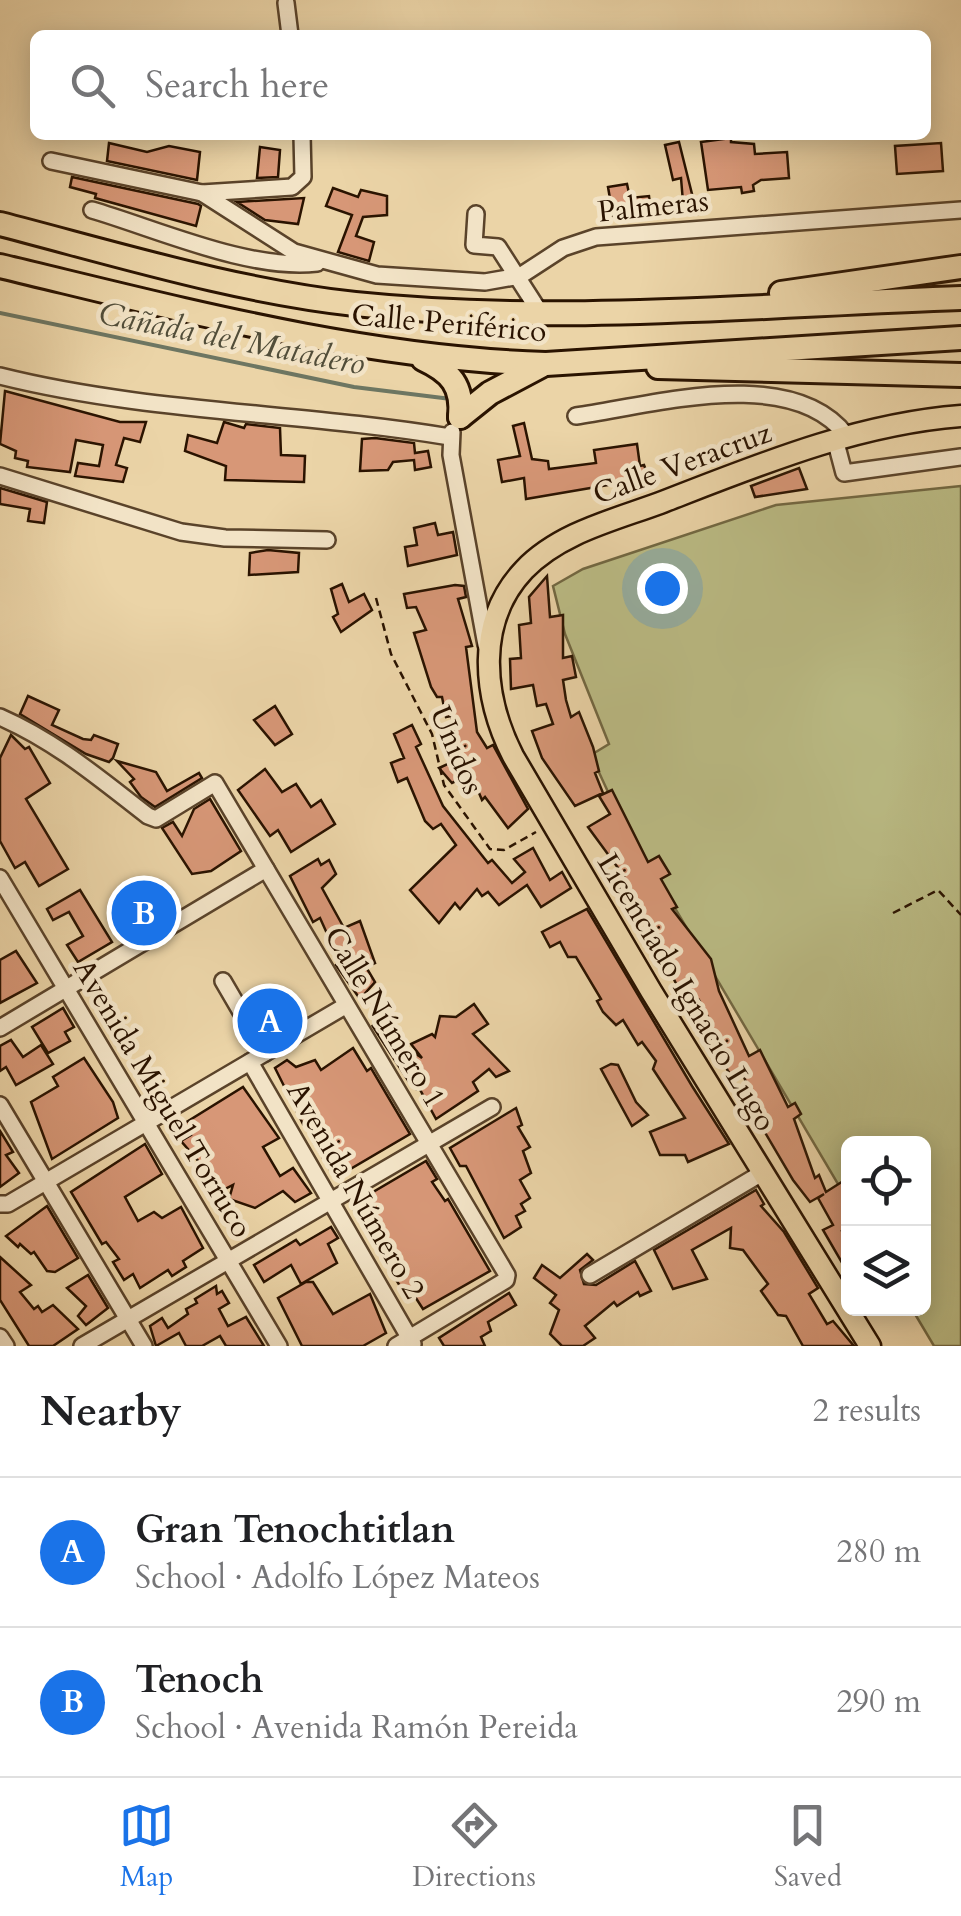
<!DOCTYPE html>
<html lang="en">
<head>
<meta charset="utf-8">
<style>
  body { margin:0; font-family:Cardo,serif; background:#f6f6f6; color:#202124 }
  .controls { position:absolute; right:30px; bottom:30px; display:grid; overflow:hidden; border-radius:15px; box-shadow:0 5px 25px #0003 }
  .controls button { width:90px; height:90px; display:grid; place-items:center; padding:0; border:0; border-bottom:2px solid #e0e0e0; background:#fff; color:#202124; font:50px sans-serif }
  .you { position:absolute; left:662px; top:588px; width:35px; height:35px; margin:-25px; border:8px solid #fff; border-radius:50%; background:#1a73e8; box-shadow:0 0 0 15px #1a73e833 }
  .badge { display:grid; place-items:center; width:65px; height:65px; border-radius:50%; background:#1a73e8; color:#fff; font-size:32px; font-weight:700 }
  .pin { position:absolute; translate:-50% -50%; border:5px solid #fff; box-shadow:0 2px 10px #0006 }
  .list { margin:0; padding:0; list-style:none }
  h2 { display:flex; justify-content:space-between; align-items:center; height:130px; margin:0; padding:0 40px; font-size:42px }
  h2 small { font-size:32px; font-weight:400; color:#757577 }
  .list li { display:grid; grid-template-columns:65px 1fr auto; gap:30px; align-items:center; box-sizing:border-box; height:150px; padding:0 40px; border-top:2px solid #e0e0e0 }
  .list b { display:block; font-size:38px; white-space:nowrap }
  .list p { margin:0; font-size:32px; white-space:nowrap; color:#757577 }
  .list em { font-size:32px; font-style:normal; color:#757577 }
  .icon { flex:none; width:55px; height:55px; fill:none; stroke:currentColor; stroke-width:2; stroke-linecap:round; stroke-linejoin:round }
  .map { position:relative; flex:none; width:961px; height:1346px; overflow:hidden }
  .search { position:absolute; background:#fff; box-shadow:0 5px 25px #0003; left:30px; right:30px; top:30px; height:110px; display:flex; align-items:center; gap:25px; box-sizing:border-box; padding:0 35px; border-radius:15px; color:#757577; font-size:38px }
  .sheet { height:430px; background:#fff }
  nav { display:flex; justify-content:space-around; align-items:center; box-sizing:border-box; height:140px; border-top:2px solid #e0e0e0; background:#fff; font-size:28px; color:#757577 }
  nav a { display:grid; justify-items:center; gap:5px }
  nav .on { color:#1a73e8 }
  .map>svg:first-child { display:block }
  .green { fill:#bbbc85; stroke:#726842; stroke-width:2.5 }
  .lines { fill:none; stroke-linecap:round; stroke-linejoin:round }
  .stream { stroke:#6d7662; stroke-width:4 }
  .building { fill:#d79777; stroke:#2a1300; stroke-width:2.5 }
  .minor-casing { stroke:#5a432a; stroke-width:20 }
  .major-casing { stroke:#2a1300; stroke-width:25 }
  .highway-casing { stroke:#2a1300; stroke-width:28 }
  .path { stroke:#2a1300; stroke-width:2.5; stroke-dasharray:8 5; stroke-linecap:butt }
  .minor { stroke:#f2e3c6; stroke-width:15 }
  .major { stroke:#ebd4a7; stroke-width:20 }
  .highway { stroke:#ebd4a7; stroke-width:22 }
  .labels { text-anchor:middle; stroke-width:9; stroke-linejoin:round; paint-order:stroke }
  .street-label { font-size:30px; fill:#2a1300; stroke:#f2e3c6 }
  .water-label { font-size:32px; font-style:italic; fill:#514d39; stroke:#f2e3c6 }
</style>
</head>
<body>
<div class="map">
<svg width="961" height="1346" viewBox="0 0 961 1346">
  <rect width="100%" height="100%" fill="#ebd4a7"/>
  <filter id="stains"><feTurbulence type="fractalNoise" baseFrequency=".002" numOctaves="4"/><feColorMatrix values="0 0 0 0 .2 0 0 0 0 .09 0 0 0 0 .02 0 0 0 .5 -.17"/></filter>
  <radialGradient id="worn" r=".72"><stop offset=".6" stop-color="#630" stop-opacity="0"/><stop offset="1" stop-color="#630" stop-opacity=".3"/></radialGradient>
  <polygon class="green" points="961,486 961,1346 934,1346 912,1309 924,1308 924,1144 848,1144 848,1201 614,805 591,755 609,744 565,634 553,586 583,569 776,505"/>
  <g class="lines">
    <polyline class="stream" points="0,313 354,387 451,399"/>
  </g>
  <g class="building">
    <polygon points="731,138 731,142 754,144 755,154 787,152 789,178 761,180 753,185 754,191 742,193 741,187 708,190 701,142"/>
    <polygon points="679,142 697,214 613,216 608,187 627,184 630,198 649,196 650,204 683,202 681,178 673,180 665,145"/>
    <polygon points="109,143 147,152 169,146 200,152 197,180 107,161"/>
    <polygon points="941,143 943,171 897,174 895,146"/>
    <polygon points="260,147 280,150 278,177 257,178"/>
    <polygon points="72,177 198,204 201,206 196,226 95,198 96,194 70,187"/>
    <polygon points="333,188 358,197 361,190 387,196 387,215 363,217 356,236 374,242 369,261 338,252 352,215 326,206"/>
    <polygon points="304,198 298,224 265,220 237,202"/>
    <polygon points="5,391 120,422 146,422 140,442 124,438 116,465 127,468 123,482 75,476 78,463 99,466 103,445 76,440 70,472 27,467 28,461 15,458 16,451 0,444"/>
    <polygon points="224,422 244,428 246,424 280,428 281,455 305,456 304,482 225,480 226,466 185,451 188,435 217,443"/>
    <polygon points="524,423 532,459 548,461 549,469 596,463 594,450 637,444 640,466 644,465 649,478 526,499 524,478 502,482 498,460 520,456 513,426"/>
    <polygon points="375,438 414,443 415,453 428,451 431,467 415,470 414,460 393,462 388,470 360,471 362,439"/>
    <polygon points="799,468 807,489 755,497 751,486"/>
    <polygon points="0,488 47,502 44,523 28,521 30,509 0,504"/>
    <polygon points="435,523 438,535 453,532 457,555 408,566 405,547 417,545 414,528"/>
    <polygon points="268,550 299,553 298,572 249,575 250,553"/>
    <polygon points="547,576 550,617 563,615 563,658 572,656 576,677 563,680 566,700 571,717 579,712 593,747 599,771 595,773 603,793 575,806 542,758 532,731 553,724 546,704 537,706 533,685 511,689 510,659 521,658 519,625 531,623 529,597"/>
    <polygon points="342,584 349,602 364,594 372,610 341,632 333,617 338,614 331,589"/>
    <polygon points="455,585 464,586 466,597 458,599 472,646 466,647 477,732 487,748 493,745 528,809 508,828 485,797 482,800 471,774 452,783 439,768 463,757 451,716 446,717 442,697 437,697 431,687 414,633 426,630 416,607 407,608 404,594"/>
    <polygon points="28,696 59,710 52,725 83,739 91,740 94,735 118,744 113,758 109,762 86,754 20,714"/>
    <polygon points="275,706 292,734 275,745 254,720"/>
    <polygon points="412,725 421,744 416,747 443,806 488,863 492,860 512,883 525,872 514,859 533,848 550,880 562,872 571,888 541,907 527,885 499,905 488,892 482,896 477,889 460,909 455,903 439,923 410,890 456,845 441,824 433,829 425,821 407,778 398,782 391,763 404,758 394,734"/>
    <polygon points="11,735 25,749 29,747 50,783 26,799 68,869 39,886 25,862 15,868 0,841 0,758"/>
    <polygon points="117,761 156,772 167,791 199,773 202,778 155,807 141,797 130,782 134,779"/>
    <polygon points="265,769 282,792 296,784 311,807 321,800 335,824 291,852 278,830 270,836 238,790"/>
    <polygon points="612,790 648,862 659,856 670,874 661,879 677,907 672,909 711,959 719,991 749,1056 760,1050 788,1107 795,1103 801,1114 794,1119 815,1178 819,1175 826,1192 848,1178 848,1228 842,1231 848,1243 848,1273 823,1230 833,1225 818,1198 824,1194 810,1202 793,1180 750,1107 754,1104 743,1074 734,1079 728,1071 704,1024 710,1021 699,1000 690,1005 685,1001 641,915 637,917 615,881 624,876 588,827 610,814 599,796"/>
    <polygon points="210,799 241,851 211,871 192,874 162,828 173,822 182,836 194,809"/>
    <polygon points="318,859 321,865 329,860 336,874 322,888 344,928 360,921 375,963 366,967 375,982 360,999 336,965 340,962 320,918 313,922 290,876"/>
    <polygon points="80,890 112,942 78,962 67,945 83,936 69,912 53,920 47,909"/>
    <polygon points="587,909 692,1086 729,1144 688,1162 685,1155 660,1155 650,1132 685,1118 653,1069 656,1061 642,1042 638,1045 623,1020 616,1025 603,1012 597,1001 601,999 576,957 568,957 560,942 550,947 542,932"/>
    <polygon points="16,951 37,983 0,1003 0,960"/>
    <polygon points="474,1004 488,1024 473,1034 509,1071 496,1077 489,1069 473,1082 478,1091 436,1119 418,1086 416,1089 411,1085 372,1025 422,1058 411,1044 432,1034 435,1037 440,1016 456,1017"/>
    <polygon points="63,1008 74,1027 65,1032 70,1041 48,1053 32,1027"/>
    <polygon points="11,1040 23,1057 41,1045 53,1064 16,1085 6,1067 0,1071 0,1046"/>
    <polygon points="353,1048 367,1071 371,1068 410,1134 335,1178 314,1143 325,1135 314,1117 303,1124 275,1068 287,1060 296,1067 315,1060 321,1070"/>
    <polygon points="84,1058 113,1102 118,1118 52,1159 31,1102 58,1086 53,1077"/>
    <polygon points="611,1064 618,1065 636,1102 648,1115 632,1126 601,1069"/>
    <polygon points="243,1087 279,1138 263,1147 280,1176 293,1168 311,1193 295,1202 283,1191 255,1208 229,1199 233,1185 213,1195 195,1166 200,1163 181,1141 191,1135 185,1123"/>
    <polygon points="516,1108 522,1125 518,1127 530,1147 523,1151 531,1173 520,1180 530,1198 521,1204 525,1211 516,1216 521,1227 504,1238 466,1166 460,1166 450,1148"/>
    <polygon points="0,1131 13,1152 6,1155 19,1173 0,1187"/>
    <polygon points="145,1144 162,1174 125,1197 138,1221 154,1212 162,1218 181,1207 203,1248 183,1261 186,1267 172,1276 168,1270 140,1288 133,1274 124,1280 113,1262 119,1259 106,1242 102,1244 71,1192"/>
    <polygon points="426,1161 437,1179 432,1182 445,1201 448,1199 490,1271 423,1309 412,1292 406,1296 395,1278 402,1274 386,1248 382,1250 369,1219 362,1223 351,1205"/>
    <polygon points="756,1190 764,1204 761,1206 784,1232 818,1288 809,1294 827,1324 833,1321 854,1346 803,1346 786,1316 778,1315 761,1291 768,1284 743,1250 730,1248 731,1228 692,1250 707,1279 673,1289 654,1250"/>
    <polygon points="47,1206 78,1258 55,1272 47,1271 34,1252 31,1254 20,1244 18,1247 6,1236"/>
    <polygon points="331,1227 338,1238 328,1244 337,1263 301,1284 291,1265 264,1282 254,1265 296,1240 300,1245"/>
    <polygon points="587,1254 593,1260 580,1270 584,1284 596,1285 635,1261 651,1291 640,1296 638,1292 617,1306 614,1302 585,1326 595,1338 583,1346 562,1346 550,1334 559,1310 550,1303 556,1295 534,1278 542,1265 560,1278"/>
    <polygon points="0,1257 31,1285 20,1292 34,1309 38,1306 42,1312 53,1305 78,1329 53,1346 29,1346 0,1300"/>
    <polygon points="88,1275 108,1308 86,1325 78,1316 86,1306 67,1288"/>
    <polygon points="306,1282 313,1282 333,1314 370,1294 386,1333 363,1346 302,1346 278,1298"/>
    <polygon points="216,1286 217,1294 222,1291 229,1303 219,1309 228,1326 246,1317 264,1346 226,1346 220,1336 202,1346 186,1346 179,1333 156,1346 150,1326 162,1318 168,1328 188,1314 186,1309 197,1303 195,1299"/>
    <polygon points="509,1293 516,1305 488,1322 491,1331 481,1337 485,1346 444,1346 439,1338"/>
  </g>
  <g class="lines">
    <g class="minor-casing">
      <g id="minor">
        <polyline points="286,3 290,35"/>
        <polyline points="51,161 202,193 292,187 303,177 302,135"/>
        <polyline points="202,193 294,252 377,275 485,282 520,276 563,248 596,237 961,210"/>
        <path d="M92,210C157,229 250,271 317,263"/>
        <polyline points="476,214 474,245 498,247 541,314"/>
        <path d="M0,376C148,413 301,412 450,437"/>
        <path d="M576,416C653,405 791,364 846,435"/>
        <polyline points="452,432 451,455 486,645"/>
        <polyline points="835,439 844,473 961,457"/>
        <polyline points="0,476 181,532 225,538 327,540"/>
        <path d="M0,717C57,742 100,779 148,816L156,819L215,783L507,1275L506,1280L396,1346"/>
        <polyline points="0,878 279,1346"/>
        <polyline points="223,981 265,1053"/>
        <polyline points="0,1028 266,869"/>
        <polyline points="250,1062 413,1344"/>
        <polyline points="0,1105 144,1346"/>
        <polyline points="0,1204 8,1204 345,1006"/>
        <polyline points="590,1275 762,1173"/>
        <polyline points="0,1337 6,1346"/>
        <polyline points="82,1346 492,1107"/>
      </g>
    </g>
    <g class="major-casing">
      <path id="major" d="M870,1346L651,991L513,756C483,697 475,622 524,570C559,533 614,520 660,503C758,465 856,424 961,416"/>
    </g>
    <g class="highway-casing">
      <g id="highway">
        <path d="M0,224C116,254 236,291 355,304C557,325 759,305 961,298"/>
        <path d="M0,266C180,309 360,358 546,364L961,338"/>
        <polyline points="781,293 961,267"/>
        <path d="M423,359C451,372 463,386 460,417"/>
        <polyline points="658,367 961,375"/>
        <polyline points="460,417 490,393 541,366"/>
      </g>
    </g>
    <g class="path">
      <polyline points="376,598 391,654 432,734 444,785 490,849 504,850 536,832"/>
      <polyline points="893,913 938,890 961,915"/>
    </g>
    <use href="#minor" class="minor"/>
    <use href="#major" class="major"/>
    <use href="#highway" class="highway"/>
  </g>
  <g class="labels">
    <g class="street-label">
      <text transform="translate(653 206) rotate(-6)" y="10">Palmeras</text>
      <text transform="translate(449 323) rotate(5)" y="10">Calle Periférico</text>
      <text transform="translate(682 463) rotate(-20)" y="10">Calle Veracruz</text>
      <text transform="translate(457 750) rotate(67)" y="10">Unidos</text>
      <text transform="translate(687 992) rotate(59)" y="10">Licenciado Ignacio Lugo</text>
      <text transform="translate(385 1017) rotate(59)" y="10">Calle Número 1</text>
      <text transform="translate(163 1098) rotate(59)" y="10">Avenida Miguel Torruco</text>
      <text transform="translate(356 1190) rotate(60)" y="10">Avenida Número 2</text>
    </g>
    <g class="water-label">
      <text transform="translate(232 338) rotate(11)" y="11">Cañada del Matadero</text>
    </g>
  </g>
  <rect width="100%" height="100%" filter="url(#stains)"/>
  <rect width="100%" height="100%" fill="url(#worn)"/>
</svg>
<div class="controls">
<button><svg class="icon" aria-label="locate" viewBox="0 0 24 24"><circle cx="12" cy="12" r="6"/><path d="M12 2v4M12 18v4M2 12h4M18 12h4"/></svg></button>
<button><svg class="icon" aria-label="layers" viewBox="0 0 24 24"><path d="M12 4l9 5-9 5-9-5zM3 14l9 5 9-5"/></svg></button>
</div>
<div class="you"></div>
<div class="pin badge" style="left:270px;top:1021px">A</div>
<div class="pin badge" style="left:144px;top:913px">B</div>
<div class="search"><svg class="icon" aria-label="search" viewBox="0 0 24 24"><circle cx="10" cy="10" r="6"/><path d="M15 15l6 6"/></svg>Search here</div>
</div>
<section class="sheet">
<h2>Nearby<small>2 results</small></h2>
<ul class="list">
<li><span class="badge">A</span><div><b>Gran Tenochtitlan</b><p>School · Adolfo López Mateos</p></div><em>280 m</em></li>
<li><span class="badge">B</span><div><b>Tenoch</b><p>School · Avenida Ramón Pereida</p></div><em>290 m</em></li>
</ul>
</section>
<nav>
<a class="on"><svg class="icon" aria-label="map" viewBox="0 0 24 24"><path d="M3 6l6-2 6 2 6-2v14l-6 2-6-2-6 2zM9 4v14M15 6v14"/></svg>Map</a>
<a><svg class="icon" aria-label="directions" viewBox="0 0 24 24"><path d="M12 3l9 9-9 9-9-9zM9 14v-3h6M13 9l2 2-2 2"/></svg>Directions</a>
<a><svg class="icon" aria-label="saved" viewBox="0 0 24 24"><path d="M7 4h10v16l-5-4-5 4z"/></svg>Saved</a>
</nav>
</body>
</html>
